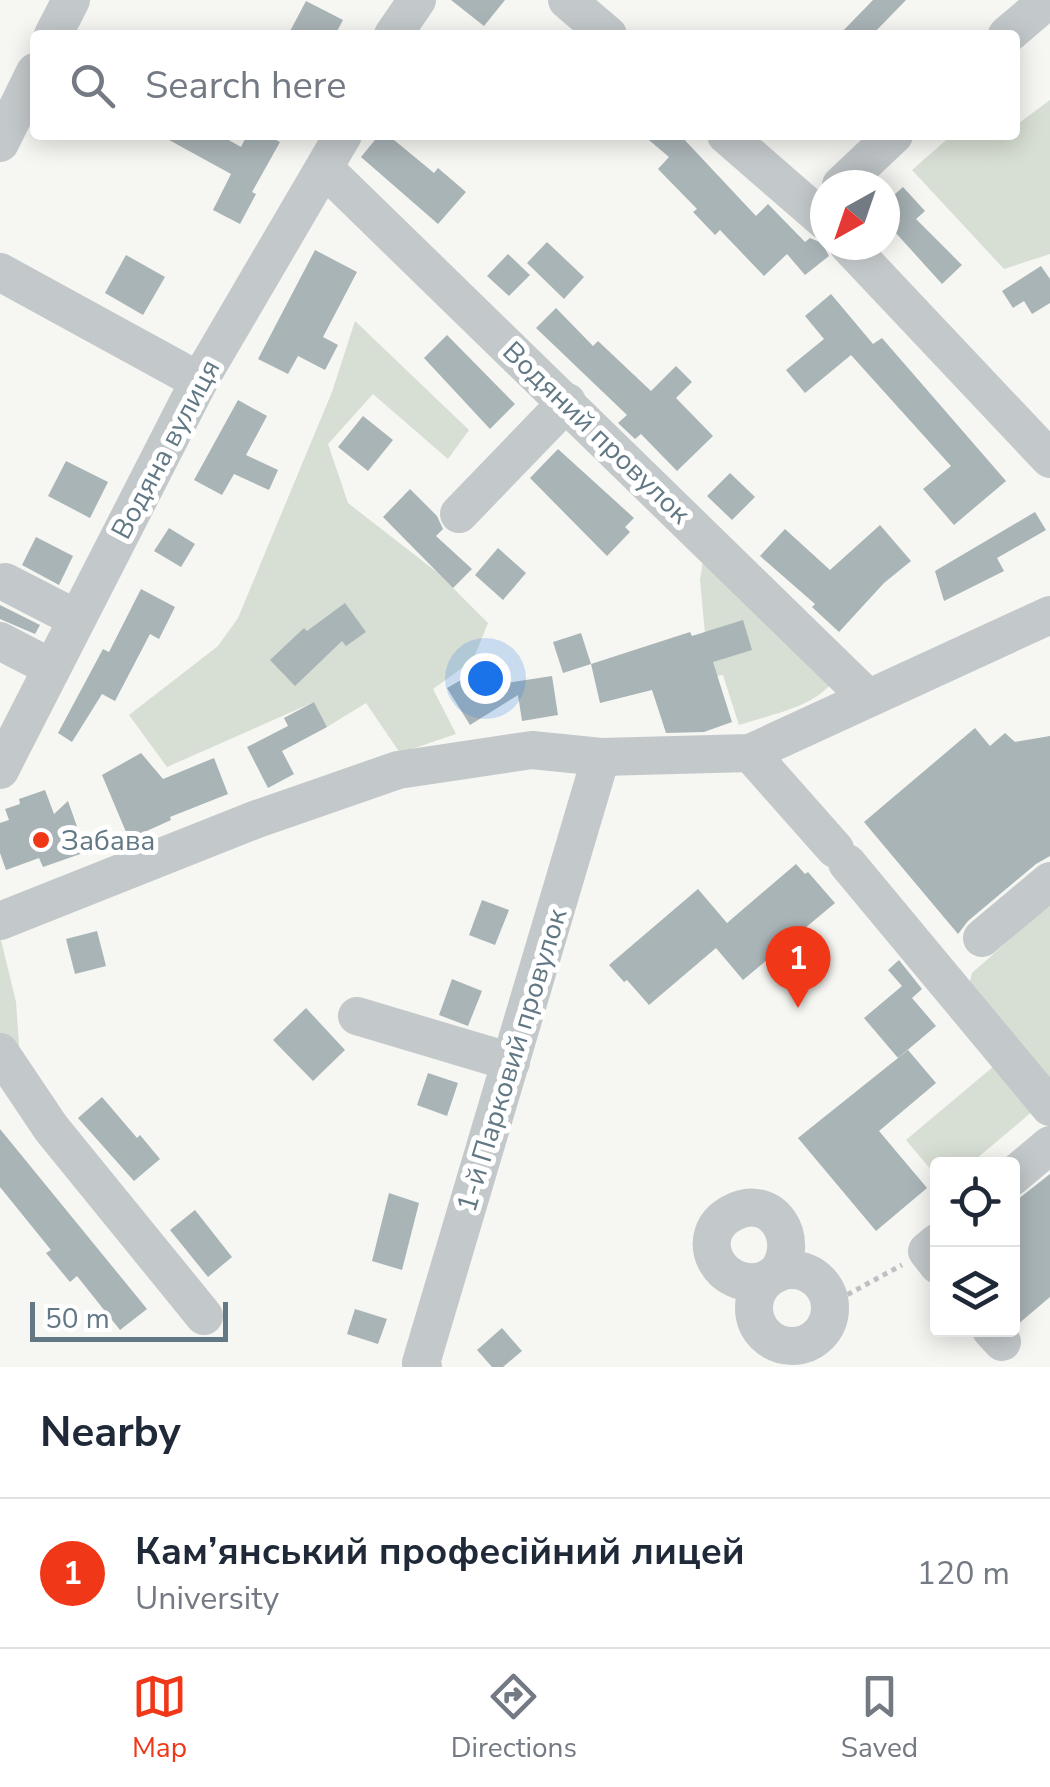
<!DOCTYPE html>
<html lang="en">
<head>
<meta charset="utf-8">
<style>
  body { margin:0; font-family:"Nunito Sans",sans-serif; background:#f2f2f3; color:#1f2937 }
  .controls { position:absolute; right:30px; bottom:30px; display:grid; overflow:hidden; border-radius:10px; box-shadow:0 5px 25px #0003 }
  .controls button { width:90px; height:90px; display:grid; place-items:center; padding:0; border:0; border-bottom:2px solid #e0e1e3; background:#fff; color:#1f2937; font:50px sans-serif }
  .compass { position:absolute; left:810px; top:170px; width:90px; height:90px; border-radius:50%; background:#fff; box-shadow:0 5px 25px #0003; rotate:220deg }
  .scale { position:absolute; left:30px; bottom:25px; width:198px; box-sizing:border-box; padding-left:10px; border:5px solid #627985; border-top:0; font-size:28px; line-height:35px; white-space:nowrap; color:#627985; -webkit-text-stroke:8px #fff; paint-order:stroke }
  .you { position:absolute; left:485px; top:678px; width:35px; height:35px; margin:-25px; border:8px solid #fff; border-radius:50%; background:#1a73e8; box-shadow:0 0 0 15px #1a73e833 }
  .badge { display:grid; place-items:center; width:65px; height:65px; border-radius:50%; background:#f03818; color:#fff; font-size:32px; font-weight:700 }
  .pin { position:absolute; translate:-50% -82px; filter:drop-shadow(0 2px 5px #0008) }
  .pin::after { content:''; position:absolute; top:52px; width:35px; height:30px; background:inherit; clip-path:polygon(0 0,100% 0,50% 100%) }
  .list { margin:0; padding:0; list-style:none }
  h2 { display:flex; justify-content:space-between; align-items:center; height:130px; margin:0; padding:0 40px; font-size:42px }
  h2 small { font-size:32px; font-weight:400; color:#747a83 }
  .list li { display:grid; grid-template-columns:65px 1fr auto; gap:30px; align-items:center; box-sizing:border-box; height:150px; padding:0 40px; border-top:2px solid #e0e1e3 }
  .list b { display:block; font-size:38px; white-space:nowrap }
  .list p { margin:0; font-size:32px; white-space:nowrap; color:#747a83 }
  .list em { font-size:32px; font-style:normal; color:#747a83 }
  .icon { flex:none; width:55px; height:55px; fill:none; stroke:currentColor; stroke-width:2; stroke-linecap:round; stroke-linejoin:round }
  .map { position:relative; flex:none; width:1050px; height:1367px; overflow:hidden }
  .search { position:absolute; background:#fff; box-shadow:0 5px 25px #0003; left:30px; right:30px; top:30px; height:110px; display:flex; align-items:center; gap:25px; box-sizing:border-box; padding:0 35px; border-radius:10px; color:#747a83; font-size:38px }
  .sheet { height:280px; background:#fff }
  nav { display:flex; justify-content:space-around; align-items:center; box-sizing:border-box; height:140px; border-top:2px solid #e0e1e3; background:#fff; font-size:28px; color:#747a83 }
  nav a { display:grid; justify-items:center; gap:5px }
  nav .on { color:#f03818 }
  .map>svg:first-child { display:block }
  .green { fill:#d7ded3 }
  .building { fill:#a9b4b7 }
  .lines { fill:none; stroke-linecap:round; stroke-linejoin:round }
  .path { stroke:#bec1c3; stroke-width:5; stroke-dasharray:5 5; stroke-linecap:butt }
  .minor { stroke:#c3c8ca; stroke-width:38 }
  .poi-dot { fill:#f03818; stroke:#fff; stroke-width:4 }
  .labels { text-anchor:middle; stroke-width:10; stroke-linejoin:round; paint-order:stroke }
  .street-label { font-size:28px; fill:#627985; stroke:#fff }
  .poi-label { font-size:28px; fill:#627985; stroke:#fff; text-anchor:start }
</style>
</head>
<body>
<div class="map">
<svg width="1050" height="1367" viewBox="0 0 1050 1367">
  <rect width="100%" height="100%" fill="#f6f6f2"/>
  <g class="green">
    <polygon points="1050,100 1050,254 1004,269 912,170 952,135 1015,135 1015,126"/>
    <polygon points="355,321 469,430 448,459 373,394 328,444 348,503 438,573 488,623 473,660 433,689 456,734 400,753 366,703 327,727 314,702 167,767 129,715 218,646 238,618 332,392"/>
    <path d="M705,548L836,677C818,707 771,714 739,725L723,675L709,677L700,580Z"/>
    <polygon points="1050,904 1050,1090 969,985 972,973"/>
    <polygon points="0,936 16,1002 21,1074 0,1042"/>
    <polygon points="1000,1061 1039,1106 970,1164 938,1164 937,1177 906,1140"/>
  </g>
  <g class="building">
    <polygon points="451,0 505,0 484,26"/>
    <polygon points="873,0 906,0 872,35 839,35"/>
    <polygon points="306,1 343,20 335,35 288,35"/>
    <polygon points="160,135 220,135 241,147 247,135 267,135 280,142 252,192 256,194 240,224 213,210 231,174"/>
    <polygon points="379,135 388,135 434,173 438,168 466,192 438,224 361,157"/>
    <polygon points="643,135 680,135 756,216 768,204 805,242 810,238 822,243 829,256 805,275 787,254 764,276 720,230 715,235 693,212 697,209 658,169 669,157"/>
    <polygon points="903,187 925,211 916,219 962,265 942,284 885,221 885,203"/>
    <polygon points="547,242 584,277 564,299 527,263"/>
    <polygon points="315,250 357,272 323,337 338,345 325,370 298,356 288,374 258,359"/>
    <polygon points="508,254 530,275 509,296 487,276"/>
    <polygon points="126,255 165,277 143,315 105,293"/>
    <polygon points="1041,266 1050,279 1050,303 1032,314 1024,301 1013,308 1002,291"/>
    <polygon points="831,294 873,344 882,338 1006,481 954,525 923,489 951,466 851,355 805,393 786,370 824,339 805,316"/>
    <polygon points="556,308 593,346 598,341 651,391 676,366 692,382 676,398 713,436 677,471 641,434 635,439 618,423 627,415 536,328"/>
    <polygon points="447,335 515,404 490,429 424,358"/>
    <polygon points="238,400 267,416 246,455 278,470 269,490 234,474 222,495 194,480"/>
    <polygon points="363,416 393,440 368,471 338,447"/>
    <polygon points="558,449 634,518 625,527 630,532 607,556 530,478"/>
    <polygon points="66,461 108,482 90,518 48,496"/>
    <polygon points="730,473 755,497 732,520 707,496"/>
    <polygon points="410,489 437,516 443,529 436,536 472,569 453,588 383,517"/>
    <polygon points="1035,512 1046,530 997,558 1004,571 944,601 935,571"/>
    <polygon points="880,525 911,561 884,583 839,632 812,607 815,604 760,556 785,529 830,570"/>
    <polygon points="169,528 195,544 181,567 154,551"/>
    <polygon points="36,537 73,556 59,585 22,565"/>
    <polygon points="498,548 526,573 503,600 475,575"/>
    <polygon points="141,589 175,607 159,639 150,634 115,701 102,694 72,742 58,733 103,649 109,652"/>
    <polygon points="345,603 366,632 346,646 342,641 295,686 270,660 304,628 307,631"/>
    <polygon points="0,605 40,625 35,634 0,619"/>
    <polygon points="743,620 752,650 713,662 732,722 704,732 666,733 652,690 600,703 591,664 690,632 692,636"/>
    <polygon points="581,633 591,664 563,673 553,642"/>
    <polygon points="477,671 486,686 552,676 558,715 522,721 518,695 470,725 447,688"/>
    <polygon points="314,702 327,727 282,751 294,774 268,788 247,747 288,726 284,718"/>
    <polygon points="975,728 990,746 1005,733 1015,742 1050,736 1050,856 1036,864 968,921 958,934 864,822"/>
    <polygon points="141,753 163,779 214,758 228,794 170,817 171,820 129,839 102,775"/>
    <polygon points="45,790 54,814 68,801 86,852 43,867 39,858 6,870 0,853 0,823 9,820 5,809 20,804 19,799"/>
    <polygon points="796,864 805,874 808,872 835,903 743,980 716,948 649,1005 627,980 624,982 609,965 698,889 727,923"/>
    <polygon points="482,900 509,910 495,945 469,935"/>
    <polygon points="97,931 106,966 75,974 66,939"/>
    <polygon points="899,960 922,989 912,998 936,1026 898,1058 864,1018 902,986 888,970"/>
    <polygon points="452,979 482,991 468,1026 439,1015"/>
    <polygon points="306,1008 345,1050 313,1081 273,1040"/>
    <polygon points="908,1050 936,1083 879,1131 927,1188 876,1231 798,1138"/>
    <polygon points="428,1073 458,1083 447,1116 417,1105"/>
    <polygon points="102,1097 137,1138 140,1135 160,1159 134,1181 78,1118"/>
    <polygon points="0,1129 147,1309 120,1330 77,1276 70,1282 46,1253 51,1250 0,1187"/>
    <polygon points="1050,1174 1050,1297 1017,1325 1012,1320 1012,1204"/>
    <polygon points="389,1193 419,1203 402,1270 372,1261"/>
    <polygon points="195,1210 232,1257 208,1277 170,1230"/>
    <polygon points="355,1309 387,1319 378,1344 347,1334"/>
    <polygon points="502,1328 522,1351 503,1367 492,1367 477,1350"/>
  </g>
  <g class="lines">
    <polyline class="path" points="830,1304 902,1265"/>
    <g class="minor">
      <polyline points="567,0 608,35"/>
      <polyline points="53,35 71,0"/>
      <polyline points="393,35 417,0"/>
      <polyline points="1007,35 1048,0"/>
      <polyline points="726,135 825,221"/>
      <polyline points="0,143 35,72"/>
      <polyline points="325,169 867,697"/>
      <polyline points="841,185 894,135"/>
      <polyline points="848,245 1050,459"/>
      <polyline points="0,272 199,381"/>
      <polyline points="459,514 567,402"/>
      <polyline points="5,582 77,619"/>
      <polyline points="0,641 52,668"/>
      <polyline points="750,753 835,849"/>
      <polyline points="0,770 199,381 343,135"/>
      <polyline points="847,863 1050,1107"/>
      <polyline points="0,921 257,819 398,770 532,750 601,757 750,753 1050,615"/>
      <polyline points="982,938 1050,881"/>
      <polyline points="357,1016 511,1062"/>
      <polyline points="0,1052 51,1128 204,1316"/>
      <polyline points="1012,1177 1050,1145"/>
      <polyline points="938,1242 927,1251 938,1265"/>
      <circle cx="792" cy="1308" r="38"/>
      <path d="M766,1280C719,1294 690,1235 732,1213C772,1191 803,1240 776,1274"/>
      <polyline points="991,1330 1002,1342"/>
      <polyline points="423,1367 421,1363 601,757"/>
    </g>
  </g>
  <circle class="poi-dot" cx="41" cy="840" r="10"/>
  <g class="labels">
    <g class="street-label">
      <text transform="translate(597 432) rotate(44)" y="10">Водяний провулок</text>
      <text transform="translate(165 449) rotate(-62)" y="10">Водяна вулиця</text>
      <text transform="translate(511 1060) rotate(-73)" y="10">1-й Парковий провулок</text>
    </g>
    <g class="poi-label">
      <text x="61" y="850">Забава</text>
    </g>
  </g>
</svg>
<div class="controls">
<button><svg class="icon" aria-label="locate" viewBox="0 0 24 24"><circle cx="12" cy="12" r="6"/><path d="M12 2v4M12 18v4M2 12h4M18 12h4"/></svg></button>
<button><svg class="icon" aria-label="layers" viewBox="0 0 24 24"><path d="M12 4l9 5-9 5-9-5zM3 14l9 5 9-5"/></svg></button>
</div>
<svg class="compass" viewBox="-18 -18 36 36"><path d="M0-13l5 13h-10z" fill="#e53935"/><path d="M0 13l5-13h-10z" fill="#747a83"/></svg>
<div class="scale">50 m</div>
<div class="you"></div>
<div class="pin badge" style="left:798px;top:1008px">1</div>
<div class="search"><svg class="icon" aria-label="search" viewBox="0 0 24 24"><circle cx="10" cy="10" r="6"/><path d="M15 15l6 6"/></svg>Search here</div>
</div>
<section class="sheet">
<h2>Nearby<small></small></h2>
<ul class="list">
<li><span class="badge">1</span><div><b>Кам’янський професійний лицей</b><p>University</p></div><em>120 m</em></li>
</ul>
</section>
<nav>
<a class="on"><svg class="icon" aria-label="map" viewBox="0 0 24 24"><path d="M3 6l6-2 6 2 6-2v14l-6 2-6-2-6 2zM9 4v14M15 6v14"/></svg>Map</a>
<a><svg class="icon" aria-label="directions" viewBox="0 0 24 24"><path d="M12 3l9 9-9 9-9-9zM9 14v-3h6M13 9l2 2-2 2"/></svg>Directions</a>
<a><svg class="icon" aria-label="saved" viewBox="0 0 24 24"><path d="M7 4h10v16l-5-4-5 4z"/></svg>Saved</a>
</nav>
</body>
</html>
